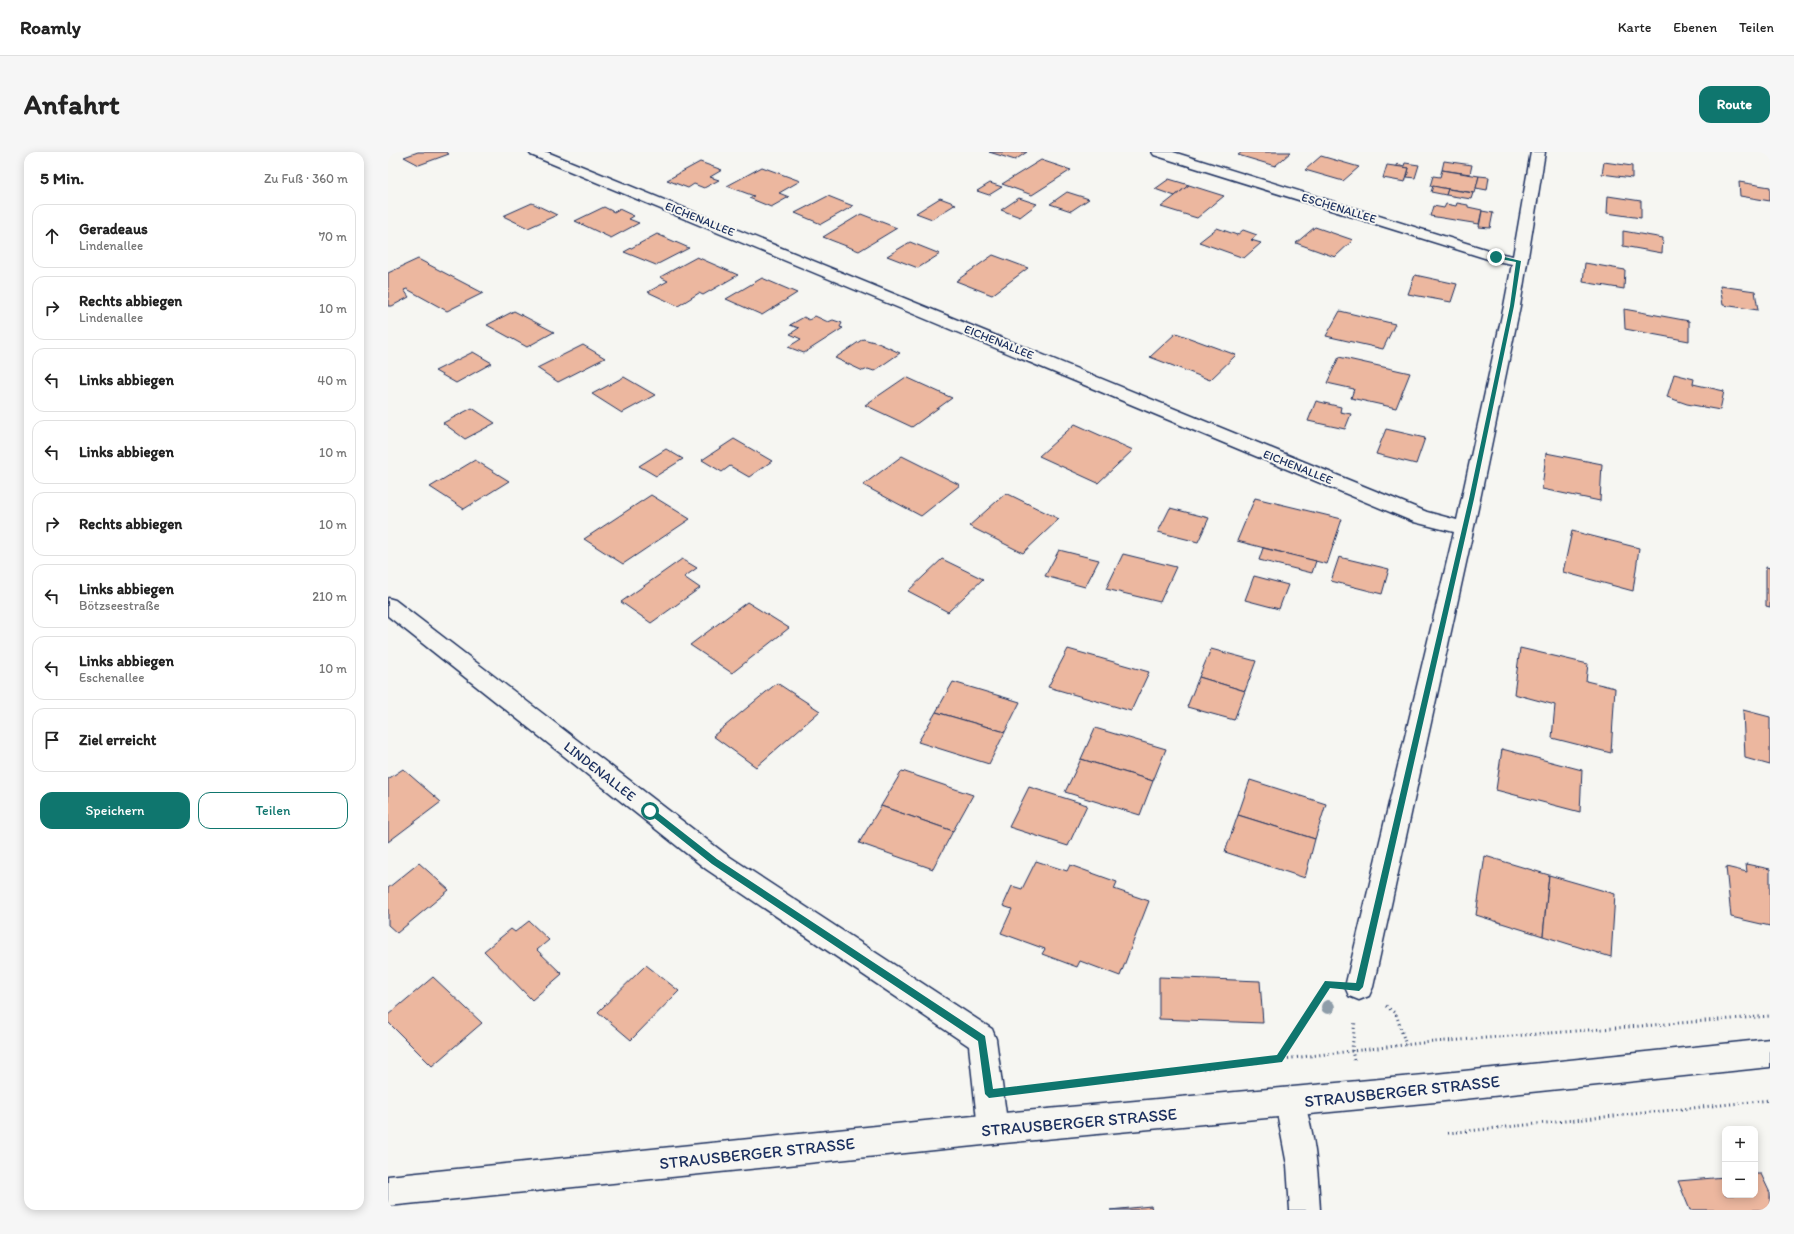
<!DOCTYPE html>
<html lang="de">
<head>
<meta charset="utf-8">
<style>
  body { margin:0; font-family:Itim,sans-serif; background:#f6f6f6; color:#222 }
  .controls { position:absolute; right:12px; bottom:12px; display:grid; overflow:hidden; border-radius:8px; box-shadow:0 2px 10px #0003 }
  .controls button { width:36px; height:36px; display:grid; place-items:center; padding:0; border:0; border-bottom:1px solid #e0e0e0; background:#fff; color:#222; font:20px sans-serif }
  .stop { position:absolute; width:12px; height:12px; margin:-9px; border:3px solid #0f766e; border-radius:50%; background:#fff }
  .stop.end { background:#0f766e; border-color:#fff; box-shadow:0 1px 4px #0008 }
  .list { margin:0; padding:0; list-style:none }
  h2 { display:flex; justify-content:space-between; align-items:center; height:52px; margin:0; padding:0 16px; font-size:17px }
  h2 small { font-size:13px; font-weight:400; color:#767676 }
  .list li { display:grid; grid-template-columns:26px 1fr auto; gap:12px; align-items:center; box-sizing:border-box; height:64px; margin:0 8px 8px; padding:0 8px; border:1px solid #e0e0e0; border-radius:12px }
  .list b { display:block; font-size:15px; white-space:nowrap }
  .list p { margin:0; font-size:13px; white-space:nowrap; color:#767676 }
  .list em { font-size:13px; font-style:normal; color:#767676 }
  .actions { display:flex; gap:8px; padding:12px 16px }
  .actions a { flex:1; padding:9px 0; border:1px solid #0f766e; border-radius:12px; text-align:center; font-size:14px; color:#0f766e }
  .actions .main { background:#0f766e; color:#fff }
  .icon { flex:none; width:22px; height:22px; fill:none; stroke:currentColor; stroke-width:2; stroke-linecap:round; stroke-linejoin:round }
  .map { position:relative; flex:none; width:1382px; height:1058px; overflow:hidden; border-radius:12px }
  header { display:flex; align-items:center; gap:24px; box-sizing:border-box; height:56px; padding:0 20px; background:#fff; border-bottom:1px solid #e0e0e0 }
  header strong { font-size:19px }
  nav { display:flex; gap:22px; margin-inline-start:auto; font-size:14px }
  .intro { display:flex; align-items:center; justify-content:space-between; box-sizing:border-box; height:96px; padding:0 24px }
  h1 { margin:0; font-size:28px }
  .button { padding:10px 18px; border-radius:12px; background:#0f766e; color:#fff; font-size:14px; font-weight:700 }
  main { display:flex; gap:24px; padding:0 24px }
  aside { flex:1; background:#fff; border-radius:12px; box-shadow:0 2px 10px #0003 }
  .map>svg:first-child { display:block }
  .building { fill:#ecb79f; stroke:#1b2f5e }
  .lines { fill:none; stroke-linecap:round; stroke-linejoin:round }
  .street-casing { stroke:#1b2f5e; stroke-width:3 }
  .secondary-casing { stroke:#1b2f5e; stroke-width:3 }
  .path { stroke:#1b2f5e; stroke-width:3; stroke-dasharray:1 3.5; stroke-linecap:butt }
  .street { fill:#f6f6f2; fill-rule:evenodd }
  .secondary { fill:#f6f6f2; fill-rule:evenodd }
  .tree { fill:#8e9da9 }
  .route { fill:#0f766e }
  .labels { text-anchor:middle; stroke-width:4; stroke-linejoin:round; paint-order:stroke }
  .far-street-label { font-size:12px; fill:#1b2f5e; stroke:#f6f6f2 }
  .street-label { font-size:14px; fill:#1b2f5e; stroke:#f6f6f2 }
  .near-street-label { font-size:17px; fill:#1b2f5e; stroke:#f6f6f2 }
</style>
</head>
<body>
<header>
<strong>Roamly</strong>
<nav><a>Karte</a><a>Ebenen</a><a>Teilen</a></nav>
</header>
<div class="intro"><h1>Anfahrt</h1><a class="button">Route</a></div>
<main>
<aside>
<h2>5 Min.<small>Zu Fuß · 360 m</small></h2>
<ul class="list">
<li><svg class="icon" aria-label="ahead" viewBox="0 0 24 24"><path d="M12 20V5M6 11l6-6 6 6"/></svg><div><b>Geradeaus</b><p>Lindenallee</p></div><em>70 m</em></li>
<li><svg class="icon" aria-label="right" viewBox="0 0 24 24"><path d="M7 20v-9h11M14 6l5 5-5 5"/></svg><div><b>Rechts abbiegen</b><p>Lindenallee</p></div><em>10 m</em></li>
<li><svg class="icon" aria-label="left" viewBox="0 0 24 24"><path d="M17 20v-9H6M10 6l-5 5 5 5"/></svg><div><b>Links abbiegen</b></div><em>40 m</em></li>
<li><svg class="icon" aria-label="left" viewBox="0 0 24 24"><path d="M17 20v-9H6M10 6l-5 5 5 5"/></svg><div><b>Links abbiegen</b></div><em>10 m</em></li>
<li><svg class="icon" aria-label="right" viewBox="0 0 24 24"><path d="M7 20v-9h11M14 6l5 5-5 5"/></svg><div><b>Rechts abbiegen</b></div><em>10 m</em></li>
<li><svg class="icon" aria-label="left" viewBox="0 0 24 24"><path d="M17 20v-9H6M10 6l-5 5 5 5"/></svg><div><b>Links abbiegen</b><p>Bötzseestraße</p></div><em>210 m</em></li>
<li><svg class="icon" aria-label="left" viewBox="0 0 24 24"><path d="M17 20v-9H6M10 6l-5 5 5 5"/></svg><div><b>Links abbiegen</b><p>Eschenallee</p></div><em>10 m</em></li>
<li><svg class="icon" aria-label="arrive" viewBox="0 0 24 24"><path d="M6 21V4h12l-3 4 3 4H6"/></svg><div><b>Ziel erreicht</b></div></li>
</ul>
<div class="actions"><a class="main">Speichern</a><a>Teilen</a></div>
</aside>
<div class="map">
<svg width="1382" height="1058" viewBox="0 0 1382 1058">
  <rect width="100%" height="100%" fill="#f6f6f2"/>
  <filter id="ink" filterUnits="userSpaceOnUse"><feTurbulence type="fractalNoise" baseFrequency=".025" numOctaves="2"/><feDisplacementMap in="SourceGraphic" scale="8" xChannelSelector="R" yChannelSelector="G"/><feConvolveMatrix kernelMatrix="1 2 1 2 8 2 1 2 1" color-interpolation-filters="sRGB"/></filter>
  <g filter="url(#ink)">
    <g class="building">
      <polygon points="30,0 58,0 61,2 31,13 16,5"/>
      <polygon points="601,0 639,0 627,8"/>
      <polygon points="854,0 903,0 887,14 850,3"/>
      <polygon points="933,4 971,15 955,29 917,18"/>
      <polygon points="653,8 683,18 644,43 614,32"/>
      <polygon points="1056,9 1084,13 1082,22 1054,18"/>
      <polygon points="312,10 334,18 322,25 331,28 316,36 306,32 300,36 279,28"/>
      <polygon points="1216,10 1244,14 1244,26 1214,22"/>
      <polygon points="1017,11 1031,13 1027,26 1019,25 1021,16 1009,15 1009,12 1016,14"/>
      <polygon points="999,13 1021,16 1017,30 995,26"/>
      <polygon points="374,15 412,29 391,41 401,45 383,55 361,46 366,44 339,34"/>
      <polygon points="1054,18 1091,24 1087,41 1042,34 1045,24 1052,25"/>
      <polygon points="1091,24 1101,25 1099,38 1088,36"/>
      <polygon points="781,27 801,33 787,44 767,37"/>
      <polygon points="1351,30 1382,35 1382,49 1352,44"/>
      <polygon points="602,31 614,35 601,43 589,39"/>
      <polygon points="801,33 836,44 809,66 773,55"/>
      <polygon points="1045,34 1060,37 1058,43 1043,40"/>
      <polygon points="1060,37 1085,41 1083,47 1058,43"/>
      <polygon points="679,40 701,47 683,59 662,52"/>
      <polygon points="440,44 465,54 433,72 407,61"/>
      <polygon points="1220,44 1253,49 1253,66 1219,61"/>
      <polygon points="552,46 568,52 544,67 528,61"/>
      <polygon points="631,46 649,52 632,65 613,58"/>
      <polygon points="144,51 169,63 140,76 115,64"/>
      <polygon points="1069,51 1080,53 1080,55 1094,58 1091,72 1042,64 1045,54 1056,56 1058,52 1068,54"/>
      <polygon points="216,55 226,60 231,57 246,64 241,67 251,71 223,86 187,69"/>
      <polygon points="1094,59 1105,61 1102,76 1091,75"/>
      <polygon points="473,62 509,76 471,99 435,85"/>
      <polygon points="927,75 965,88 947,105 908,91"/>
      <polygon points="829,76 849,83 855,78 869,83 863,88 873,91 856,106 811,90"/>
      <polygon points="1235,79 1275,86 1274,101 1235,94"/>
      <polygon points="269,82 301,96 268,113 236,100"/>
      <polygon points="522,90 552,102 530,116 499,104"/>
      <polygon points="605,103 640,116 604,143 568,129"/>
      <polygon points="309,105 350,123 315,143 311,141 290,154 260,140 280,129 272,125"/>
      <polygon points="30,107 95,141 59,159 19,137 16,138 21,145 4,154 0,154 0,121"/>
      <polygon points="1197,111 1237,118 1236,137 1195,130"/>
      <polygon points="1027,123 1069,132 1063,150 1020,142"/>
      <polygon points="374,126 409,141 374,163 338,147"/>
      <polygon points="1332,134 1367,139 1370,158 1335,153"/>
      <polygon points="1236,157 1301,169 1301,189 1237,177"/>
      <polygon points="126,159 166,180 139,195 99,173"/>
      <polygon points="952,159 1007,172 995,197 938,184"/>
      <polygon points="427,164 440,170 445,168 454,171 452,175 455,176 416,201 400,195 413,187 402,182 411,176 402,173 416,165 421,168"/>
      <polygon points="788,181 848,203 822,228 762,205"/>
      <polygon points="475,187 490,191 512,201 486,219 480,217 475,219 447,206"/>
      <polygon points="195,193 217,206 170,230 149,216"/>
      <polygon points="85,200 104,211 68,231 47,219"/>
      <polygon points="951,205 1022,221 1008,256 963,246 966,237 939,231"/>
      <polygon points="1286,222 1306,227 1305,232 1336,239 1332,258 1299,252 1279,245"/>
      <polygon points="236,225 267,243 234,261 204,242"/>
      <polygon points="518,225 564,246 524,275 477,253"/>
      <polygon points="928,249 953,255 952,260 963,262 957,277 920,269"/>
      <polygon points="84,256 107,271 77,287 55,271"/>
      <polygon points="687,272 745,298 710,331 651,304"/>
      <polygon points="998,277 1037,286 1028,312 988,302"/>
      <polygon points="346,287 384,309 361,325 342,314 334,320 314,308"/>
      <polygon points="278,297 295,307 268,324 251,314"/>
      <polygon points="1158,301 1214,312 1212,349 1154,337"/>
      <polygon points="514,304 572,333 533,364 475,333"/>
      <polygon points="87,308 121,329 76,357 42,335"/>
      <polygon points="618,341 671,367 635,401 581,374"/>
      <polygon points="263,343 302,367 235,412 196,387"/>
      <polygon points="867,346 954,367 939,412 849,389"/>
      <polygon points="782,356 821,366 810,390 770,380"/>
      <polygon points="1184,379 1251,396 1245,439 1175,420"/>
      <polygon points="875,396 928,409 924,421 871,408"/>
      <polygon points="671,398 711,408 697,435 657,424"/>
      <polygon points="735,402 788,415 772,450 718,437"/>
      <polygon points="951,405 1001,417 994,442 943,429"/>
      <polygon points="294,407 309,416 296,425 312,436 263,471 233,450"/>
      <polygon points="554,407 595,427 560,460 520,439"/>
      <polygon points="1378,415 1382,416 1382,455 1378,454"/>
      <polygon points="866,424 900,433 891,457 857,448"/>
      <polygon points="359,450 401,476 344,521 302,493"/>
      <polygon points="1132,496 1200,512 1198,529 1227,536 1223,601 1164,586 1167,553 1126,542"/>
      <polygon points="680,497 761,520 743,559 660,535"/>
      <polygon points="823,497 868,509 857,539 811,525"/>
      <polygon points="811,525 857,539 846,568 799,555"/>
      <polygon points="565,530 632,550 617,580 548,560"/>
      <polygon points="389,531 432,559 368,615 325,584"/>
      <polygon points="1355,558 1382,565 1382,613 1357,606"/>
      <polygon points="548,560 617,580 601,612 530,590"/>
      <polygon points="707,576 778,597 765,629 693,607"/>
      <polygon points="1114,597 1194,618 1192,660 1108,638"/>
      <polygon points="693,607 765,629 752,663 677,640"/>
      <polygon points="15,617 53,650 0,690 0,627"/>
      <polygon points="514,619 585,643 565,679 493,654"/>
      <polygon points="862,628 938,652 927,687 850,663"/>
      <polygon points="641,635 699,653 680,694 621,675"/>
      <polygon points="493,654 565,679 545,717 471,691"/>
      <polygon points="850,663 927,687 917,726 837,700"/>
      <polygon points="1097,704 1161,723 1155,784 1088,763"/>
      <polygon points="648,709 679,719 682,713 729,730 726,737 761,749 732,824 692,809 689,815 654,802 657,797 613,781 624,757 615,754 624,734 634,737"/>
      <polygon points="31,711 61,738 9,781 0,773 0,736"/>
      <polygon points="1358,712 1382,717 1382,774 1343,765 1338,715 1359,720"/>
      <polygon points="1161,723 1227,742 1223,805 1155,784"/>
      <polygon points="141,769 161,788 149,798 174,822 144,848 96,799 123,777 127,780"/>
      <polygon points="258,813 291,839 243,888 210,860"/>
      <polygon points="45,825 94,871 44,914 0,870 0,863"/>
      <polygon points="771,825 872,829 875,871 771,867"/>
      <polygon points="1367,1022 1373,1022 1382,1041 1382,1058 1302,1058 1290,1029 1337,1025 1337,1043 1367,1043"/>
      <polygon points="763,1054 764,1058 722,1058"/>
    </g>
    <g class="lines">
      <g class="street-casing">
        <g id="street">
          <polygon points="141,0 159,0 1039,360 1069,368 1116,154 1124,112 1103,108 766,3 764,0 785,0 1110,101 1125,104 1143,0 1157,0 1132,154 1092,347 985,835 981,844 971,848 961,844 957,835 1066,380 1026,370 143,3"/>
          <polygon points="0,446 7,448 336,701 604,877 608,887 620,977 615,987 605,992 595,987 590,977 581,894 318,717 0,464"/>
          <path d="M902,935L912,940C927,975 930,1020 932,1058H902L899,1013L887,950L892,940Z"/>
        </g>
      </g>
      <g class="secondary-casing">
        <polygon id="secondary" points="1382,887 1382,915 1047,950 605,992 0,1054 0,1024 605,962 1047,922"/>
      </g>
      <g class="path">
        <polyline points="998,854 1008,862 1018,893"/>
        <polyline points="891,907 937,836"/>
        <polyline points="966,908 964,898 967,868"/>
        <polyline points="681,932 1033,891 1382,864"/>
        <polyline points="1060,981 1382,948"/>
      </g>
      <use href="#street" class="street"/>
      <use href="#secondary" class="secondary"/>
    </g>
    <circle class="tree" cx="940" cy="855" r="7"/>
  </g>
  <polygon class="route" points="1108,103 1133,109 1126,154 1086,347 975,835 971,839 942,836 894,910 601,946 597,942 590,889 324,712 260,661 260,657 265,657 329,707 597,884 605,937 889,903 937,829 968,831 1081,347 1122,154 1128,110 1107,106"/>
  <g class="labels">
    <g class="far-street-label">
      <text transform="translate(951 56) rotate(17)" y="4">ESCHENALLEE</text>
      <text transform="translate(312 67) rotate(22)" y="4">EICHENALLEE</text>
      <text transform="translate(611 190) rotate(22)" y="4">EICHENALLEE</text>
      <text transform="translate(910 315) rotate(22)" y="4">EICHENALLEE</text>
    </g>
    <g class="street-label">
      <text transform="translate(212 619) rotate(38)" y="5">LINDENALLEE</text>
    </g>
    <g class="near-street-label">
      <text transform="translate(1014 939) rotate(-6)" y="6">STRAUSBERGER STRASSE</text>
      <text transform="translate(691 970) rotate(-5)" y="6">STRAUSBERGER STRASSE</text>
      <text transform="translate(369 1001) rotate(-6)" y="6">STRAUSBERGER STRASSE</text>
    </g>
  </g>
</svg>
<div class="controls">
<button>+</button>
<button>−</button>
</div>
<div class="stop" style="left:262px;top:659px"></div>
<div class="stop end" style="left:1108px;top:105px"></div>
</div>
</main>
</body>
</html>
